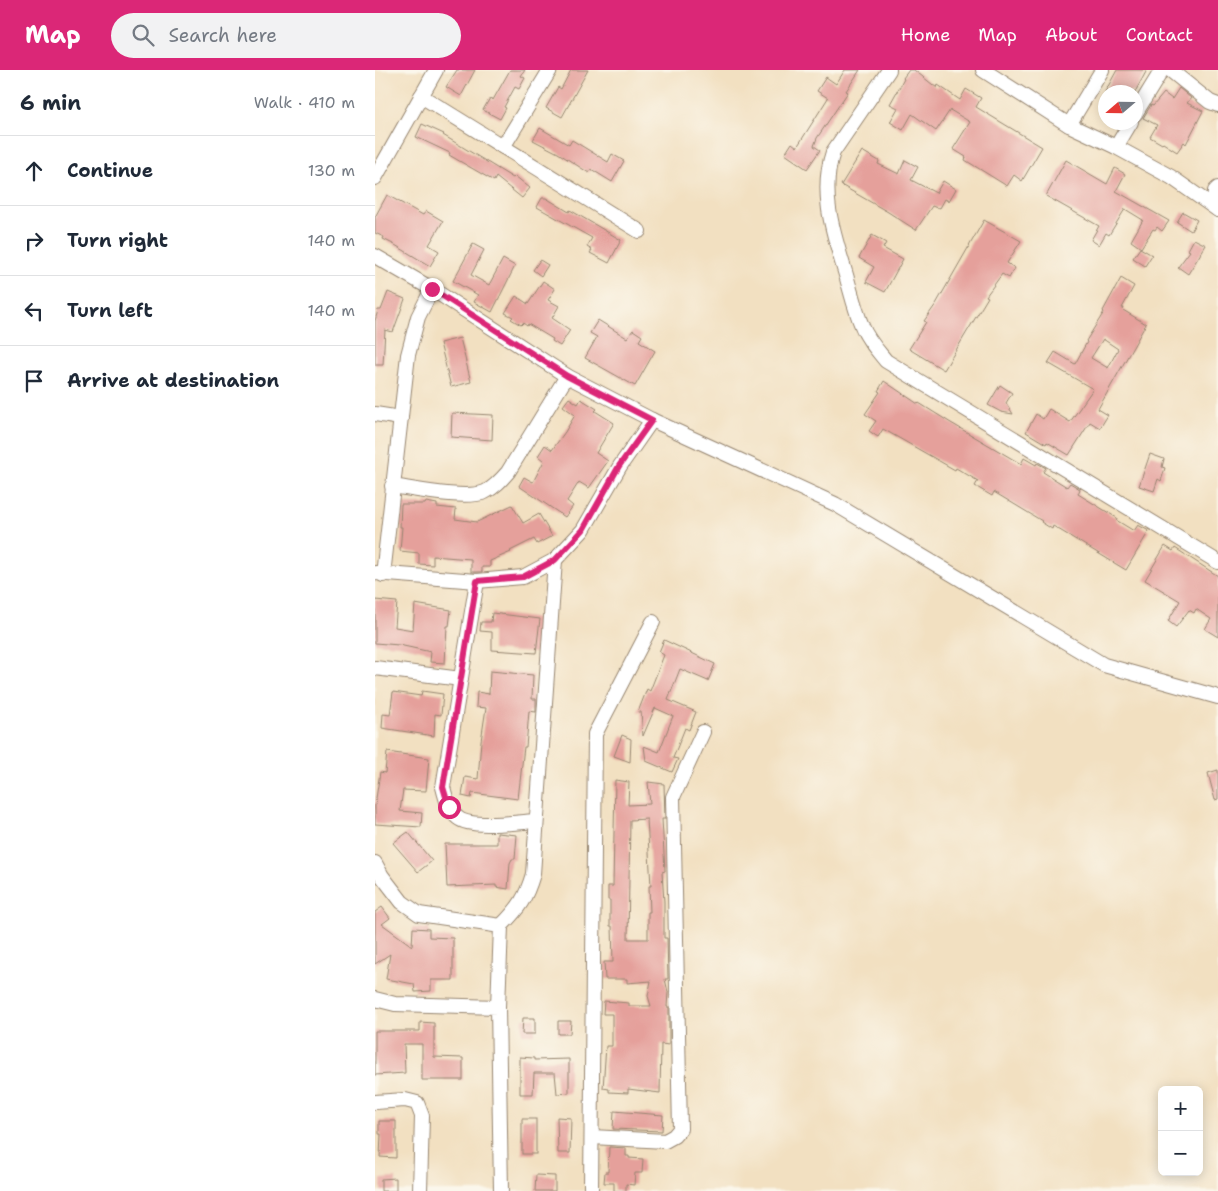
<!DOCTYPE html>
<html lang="en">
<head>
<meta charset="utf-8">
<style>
  body { margin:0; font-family:"Shantell Sans",sans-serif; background:#f2f2f3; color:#1f2937 }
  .controls { position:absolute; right:15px; bottom:15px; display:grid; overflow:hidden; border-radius:8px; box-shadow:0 2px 12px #0003 }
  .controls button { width:45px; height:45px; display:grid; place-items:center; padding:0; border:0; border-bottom:1px solid #e0e1e3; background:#fff; color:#1f2937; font:25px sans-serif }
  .compass { position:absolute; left:723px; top:15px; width:45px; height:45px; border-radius:50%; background:#fff; box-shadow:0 2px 12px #0003; rotate:250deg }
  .stop { position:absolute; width:15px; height:15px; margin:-11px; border:4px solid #db2777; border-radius:50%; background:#fff }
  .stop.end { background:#db2777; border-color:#fff; box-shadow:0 1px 5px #0008 }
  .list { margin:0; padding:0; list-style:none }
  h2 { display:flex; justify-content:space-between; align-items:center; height:65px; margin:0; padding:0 20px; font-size:21px }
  h2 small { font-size:16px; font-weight:400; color:#747a83 }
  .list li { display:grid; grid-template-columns:32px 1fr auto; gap:15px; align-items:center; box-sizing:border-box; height:70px; padding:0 20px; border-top:1px solid #e0e1e3 }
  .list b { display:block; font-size:19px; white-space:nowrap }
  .list em { font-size:16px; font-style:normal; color:#747a83 }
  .icon { flex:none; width:28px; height:28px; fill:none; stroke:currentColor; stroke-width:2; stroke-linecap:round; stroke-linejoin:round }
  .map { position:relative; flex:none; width:843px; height:1121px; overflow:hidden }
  header { display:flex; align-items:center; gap:30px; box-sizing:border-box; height:70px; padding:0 25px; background:#db2777; color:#fff }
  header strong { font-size:24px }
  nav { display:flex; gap:28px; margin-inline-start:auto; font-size:18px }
  .search { width:350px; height:45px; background:#f2f2f3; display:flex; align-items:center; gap:12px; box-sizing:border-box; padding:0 18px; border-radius:28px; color:#747a83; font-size:19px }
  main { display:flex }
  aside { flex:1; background:#fff }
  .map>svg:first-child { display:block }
  .building { fill:#e5a09b; fill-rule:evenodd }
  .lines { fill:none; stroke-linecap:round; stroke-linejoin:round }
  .street-casing { stroke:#968570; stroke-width:16 }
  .street { stroke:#fff; stroke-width:14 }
  .route { stroke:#db2777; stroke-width:6 }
</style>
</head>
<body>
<header>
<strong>Map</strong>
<div class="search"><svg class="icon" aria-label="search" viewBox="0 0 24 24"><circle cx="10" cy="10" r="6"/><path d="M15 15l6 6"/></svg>Search here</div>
<nav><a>Home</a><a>Map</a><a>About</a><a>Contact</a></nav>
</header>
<main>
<aside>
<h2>6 min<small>Walk · 410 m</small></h2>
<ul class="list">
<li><svg class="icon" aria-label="ahead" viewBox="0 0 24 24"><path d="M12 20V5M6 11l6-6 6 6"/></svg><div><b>Continue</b></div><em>130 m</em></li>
<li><svg class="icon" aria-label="right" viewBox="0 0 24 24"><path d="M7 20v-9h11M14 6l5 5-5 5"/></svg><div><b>Turn right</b></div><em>140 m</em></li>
<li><svg class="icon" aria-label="left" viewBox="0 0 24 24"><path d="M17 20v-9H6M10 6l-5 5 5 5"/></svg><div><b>Turn left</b></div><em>140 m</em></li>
<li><svg class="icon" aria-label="arrive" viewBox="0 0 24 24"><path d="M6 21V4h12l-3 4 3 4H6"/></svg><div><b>Arrive at destination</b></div></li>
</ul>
</aside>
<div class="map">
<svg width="843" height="1121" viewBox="0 0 843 1121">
  <rect width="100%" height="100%" fill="#fbf7ec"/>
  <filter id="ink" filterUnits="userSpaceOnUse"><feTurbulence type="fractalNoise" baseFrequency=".02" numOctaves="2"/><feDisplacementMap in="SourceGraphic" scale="10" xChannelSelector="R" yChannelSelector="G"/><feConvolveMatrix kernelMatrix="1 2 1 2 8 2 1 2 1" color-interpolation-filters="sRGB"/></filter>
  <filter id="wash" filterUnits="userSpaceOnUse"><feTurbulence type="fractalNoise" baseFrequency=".0096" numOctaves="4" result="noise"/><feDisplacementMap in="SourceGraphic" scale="20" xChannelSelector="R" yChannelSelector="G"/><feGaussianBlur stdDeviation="1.12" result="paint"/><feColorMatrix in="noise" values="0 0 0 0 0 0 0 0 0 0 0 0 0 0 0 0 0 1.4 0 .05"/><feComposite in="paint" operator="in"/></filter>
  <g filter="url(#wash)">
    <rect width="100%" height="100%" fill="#f2e0c1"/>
    <g id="blocks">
      <g class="building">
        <polygon points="82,0 100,0 86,26 71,17"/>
        <polygon points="135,0 150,0 146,6 150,8 144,19 140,17 129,37 131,38 125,49 108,40 115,28 118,30"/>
        <polygon points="196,0 213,0 187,47 171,38 183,17 186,19"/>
        <polygon points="470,0 485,0 471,21 473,22 442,68 439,76 445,80 432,99 410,84 417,73 422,77 453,28 442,21 451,7 461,14"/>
        <polygon points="534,0 539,0 562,18 563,15 585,30 591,19 606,28 601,37 667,77 647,111 639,105 632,116 590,90 591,87 578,79 595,52 575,40 561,61 537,44 528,60 515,52 523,38 515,34 529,9 528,8"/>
        <polygon points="742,0 772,0 760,22 730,22"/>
        <polygon points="804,18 816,28 812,33 828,41 811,74 809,72 802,82 788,73 787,74 775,67 782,55 768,48 776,35 778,36 789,23 797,29"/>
        <polygon points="47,54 69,64 68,65 138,108 140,106 155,118 147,128 121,107 119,111 74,85 75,83 41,67"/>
        <polygon points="165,58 194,75 197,70 233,92 237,84 249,91 237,112 216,99 214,103 183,83 158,70"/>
        <polygon points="487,81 504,91 503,94 524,104 530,90 543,97 536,110 561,123 568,111 581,119 574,131 570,129 565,138 563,137 562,138 557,136 541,160 513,142 466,115"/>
        <polygon points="691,90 732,114 740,98 750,104 741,121 794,151 787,161 782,157 780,160 778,159 766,178 756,171 768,150 750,139 734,165 731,163 724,175 716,170 724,156 671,126"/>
        <polygon points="12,125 48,145 51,141 68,151 54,175 64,181 55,196 20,175 8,169 9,167 0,163 0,147"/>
        <polygon points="167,128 171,128 194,142 195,140 246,170 234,193 215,183 217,180 212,177 217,168 162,137"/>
        <polygon points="808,142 822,150 816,161 802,152"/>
        <polygon points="609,150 646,171 632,193 640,198 634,208 627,204 611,226 613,227 569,300 534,279 551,252 549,251 561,234"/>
        <polygon points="497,165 511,173 508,178 528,189 510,222 491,212 499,197 484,188"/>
        <polygon points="819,169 831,175 813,204 803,197 815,181 813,180"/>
        <polygon points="98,174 109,180 96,205 114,215 128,189 140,196 117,242 99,232 103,225 78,211"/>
        <polygon points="765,178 777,185 770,196 758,188"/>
        <polygon points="165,190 173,195 166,206 158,200"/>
        <path d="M746,208L759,216L747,238H749L748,240L771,254L723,339L733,345L725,358L715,352L694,385L672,372L671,374L651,362L661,344L668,349L674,339L695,352L718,319L673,293L680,282L700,294L712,272L711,271L729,242L728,241ZM728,269L743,279L733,298L716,288Z"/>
        <polygon points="168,211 180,219 173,230 184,236 177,248 195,260 185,276 177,271 178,269 153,254 152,256 148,253 146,255 136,249 138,247 130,243 141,226 153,234"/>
        <polygon points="13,222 30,229 18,262 10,260 8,295 0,295 0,251 3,240 6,240"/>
        <polygon points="223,250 252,268 258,260 267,266 264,271 280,281 260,316 210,288 222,267 215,263"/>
        <polygon points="85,268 96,312 76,317 65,273"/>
        <polygon points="509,311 543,334 544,333 576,353 646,394 649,388 661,395 662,393 671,398 668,402 692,417 695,413 705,419 703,424 742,448 741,450 759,461 763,455 774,461 751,500 678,456 677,459 666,452 667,451 619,422 617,426 600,416 603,411 581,398 580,400 508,359 503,367 494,361 501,351 490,344 505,322 503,321"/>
        <polygon points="625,315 637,323 631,333 638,344 626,342 613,335"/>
        <polygon points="194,328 203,334 206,329 222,339 220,341 239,353 221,383 233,391 214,418 204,412 192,431 198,436 190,447 144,416 149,407 158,412 169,391 163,386 170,375 177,380 190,362 200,345 188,336"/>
        <polygon points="77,343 118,345 117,370 76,367"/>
        <polygon points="775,384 789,389 787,397 790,398 786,411 783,409 779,421 764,416"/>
        <polygon points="51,432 62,434 62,437 81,439 80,449 102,452 137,435 148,453 164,444 177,466 162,474 159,469 135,481 136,482 115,491 115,497 107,497 107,502 96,502 96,489 83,488 58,486 58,495 44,494 44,483 25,481 27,457 25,457 26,434 50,434"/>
        <polygon points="790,476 798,481 800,478 843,506 843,567 830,559 836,549 821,539 819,543 814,540 801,557 793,551 805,531 770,510"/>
        <polygon points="0,530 22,532 20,557 38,560 40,534 76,540 74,556 72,556 70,593 55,592 56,582 24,575 0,573"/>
        <polygon points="117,543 165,549 161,583 117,580 117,562 105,561 106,552 116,552"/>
        <polygon points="289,570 340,594 333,611 305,599 293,630 321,642 314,660 310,658 298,688 303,689 297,702 271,691 269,676 284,682 298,646 280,638 268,666 266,642 263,642 272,619 275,621 289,585 284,582"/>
        <polygon points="115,601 158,605 157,629 161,629 161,642 154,641 151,677 149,677 143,729 97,723 96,728 87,726 90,707 103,709 106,671 111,638 101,637 102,622 114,624"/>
        <polygon points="47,621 68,624 66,645 60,644 59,666 7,658 8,644 15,645 18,622 46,626"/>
        <polygon points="247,665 256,669 255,692 239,686"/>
        <polygon points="12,682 54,688 51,721 28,720 25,741 47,743 46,757 0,754 0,735 5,702 10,703"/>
        <polygon points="843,700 843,729 840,730 833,703"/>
        <path d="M240,710L254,712L253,735L275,734L273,712L289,714L290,749H287L290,801L287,802L289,832V868H292L293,909H290L293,922L292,937H294V975L286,974L285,1023L253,1019V1023L234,1022V1019L228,1018L231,976H237V944H228L229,931L254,933V936H276L273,926L276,911L252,913V909H230L229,892H238L237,856H235V830H233V816H238ZM272,749L276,816H274L275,842H273V869H253L255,750Z"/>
        <polygon points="33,762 57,791 43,802 18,773"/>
        <polygon points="122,763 142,765 140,789 137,789 135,793 133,819 121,817 121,815 72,817 70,774 122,774"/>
        <polygon points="7,837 15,848 7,854 37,876 38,858 54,859 54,867 78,868 78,910 56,910 56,921 40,922 39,914 11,909 15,884 0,894 0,842"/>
        <polygon points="148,948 160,948 160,964 147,964"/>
        <polygon points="183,951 196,951 195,964 183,964"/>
        <polygon points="45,952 59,953 59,987 88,988 88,1010 47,1010 47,974 29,974 30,1003 0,1005 0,961 45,961"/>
        <polygon points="145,987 159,988 159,990 194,989 194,1023 182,1024 180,1003 159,1003 158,1024 145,1024"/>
        <polygon points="239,1041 288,1045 287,1061 238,1059"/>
        <polygon points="182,1047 196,1048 195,1083 183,1083"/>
        <rect x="147" y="1049" width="14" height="35"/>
        <polygon points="4,1051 21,1051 21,1088 5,1087 6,1064 4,1064"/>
        <polygon points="234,1077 251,1078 251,1086 254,1086 254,1088 268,1089 267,1103 260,1103 259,1115 251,1114 251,1121 239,1121 239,1113 229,1113 230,1102 233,1102"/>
        <polygon points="161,1105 180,1106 180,1121 160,1121"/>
        <polygon points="21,1108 21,1121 6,1121 6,1109"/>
      </g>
    </g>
  </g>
  <g filter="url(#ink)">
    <use href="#blocks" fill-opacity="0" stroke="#968570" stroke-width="1"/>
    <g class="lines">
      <g class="street-casing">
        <g id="street">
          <path d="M514,0L458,82C444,124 459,165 471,205C476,222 480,240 487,256C492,269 502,280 511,291L843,492"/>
          <polyline points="608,0 694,55 741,77 796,107 843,140"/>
          <polyline points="795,0 835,32 843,35"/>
          <polyline points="46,26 264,161"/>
          <polyline points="760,44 787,0"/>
          <polyline points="694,55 727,0"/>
          <polyline points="128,77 175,0"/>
          <polyline points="741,77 756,52"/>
          <polyline points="0,108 61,0"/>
          <polyline points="843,140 839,129 840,121 843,118"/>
          <polyline points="0,186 57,219 192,306 277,350 460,434 729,595 843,627"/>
          <polyline points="0,344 26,348"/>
          <path d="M17,416C39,419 91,430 110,422C119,418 126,410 133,402L192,306"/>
          <polyline points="0,503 102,511 148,507 180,490 208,460 245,396 277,350"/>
          <polyline points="8,505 33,285 43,247 57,219"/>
          <path d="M102,511L68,717C71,729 74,741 83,748C96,759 144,752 161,751"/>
          <polyline points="0,598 86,609"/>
          <polyline points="0,793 7,806 27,832 44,844 126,856 123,937"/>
          <path d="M126,856C144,838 151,828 158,804L180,490"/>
          <polyline points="0,929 20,934 123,937 126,1121"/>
          <polyline points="0,1032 30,1030 42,1033 47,1046 45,1121"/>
          <polyline points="217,1067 290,1071 299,1066 305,1059 298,727 328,662"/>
          <polyline points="216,1121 220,664 278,552"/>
        </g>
      </g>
      <use href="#street" class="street"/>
    </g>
  </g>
  <g class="lines" filter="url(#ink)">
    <polyline class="route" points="57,219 192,306 277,350 244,396 208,460 180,490 148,507 102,511 68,717 74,737"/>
  </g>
</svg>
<div class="controls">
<button>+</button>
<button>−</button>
</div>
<svg class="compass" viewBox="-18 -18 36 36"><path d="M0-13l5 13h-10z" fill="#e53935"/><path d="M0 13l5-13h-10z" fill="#747a83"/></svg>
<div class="stop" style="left:74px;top:737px"></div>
<div class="stop end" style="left:57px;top:219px"></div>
</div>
</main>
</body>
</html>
